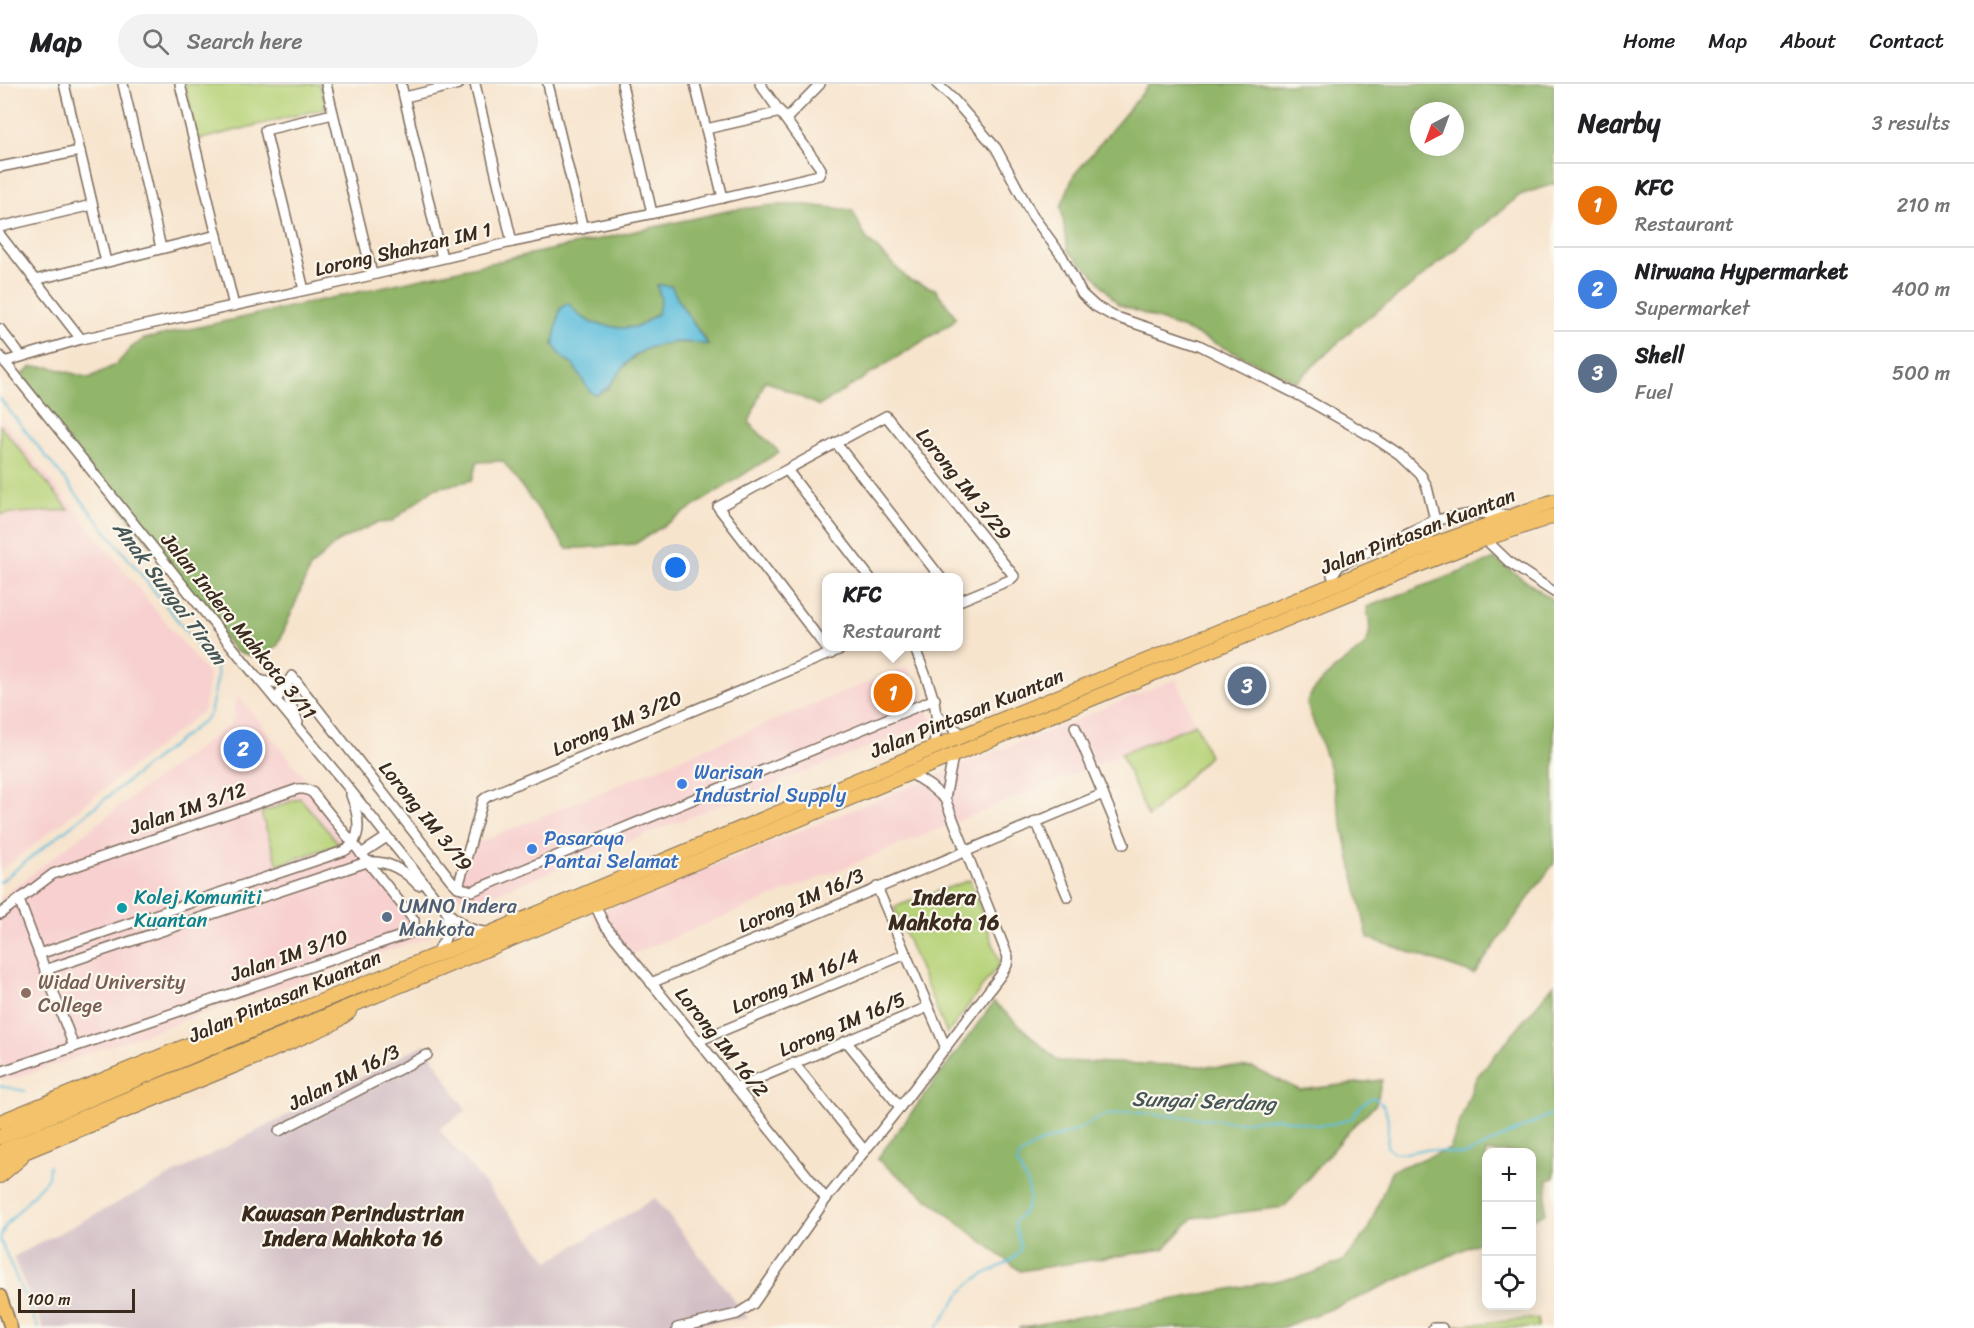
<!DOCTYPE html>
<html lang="en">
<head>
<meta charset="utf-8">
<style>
  body { margin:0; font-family:Sriracha,sans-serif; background:#f2f2f2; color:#202124 }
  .controls { position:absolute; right:18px; bottom:18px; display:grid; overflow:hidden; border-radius:12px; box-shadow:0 3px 15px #0003 }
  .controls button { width:54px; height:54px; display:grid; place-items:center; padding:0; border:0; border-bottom:2px solid #e0e0e0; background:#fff; color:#202124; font:30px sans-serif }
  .compass { position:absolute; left:1410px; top:18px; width:54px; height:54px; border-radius:50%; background:#fff; box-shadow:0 3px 15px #0003; rotate:221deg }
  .scale { position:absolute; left:18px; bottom:15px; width:117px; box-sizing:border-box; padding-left:6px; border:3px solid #3b2a1e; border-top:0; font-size:16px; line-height:21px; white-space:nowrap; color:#3b2a1e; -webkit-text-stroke:4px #fbf7ec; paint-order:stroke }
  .you { position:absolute; left:676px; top:484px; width:21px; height:21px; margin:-15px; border:4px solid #fff; border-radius:50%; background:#1a73e8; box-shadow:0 0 0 9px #1a73e833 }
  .badge { display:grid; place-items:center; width:39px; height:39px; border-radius:50%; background:#d93025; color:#fff; font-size:20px; font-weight:700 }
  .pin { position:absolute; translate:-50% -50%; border:3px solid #fff; box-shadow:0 2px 6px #0006 }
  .popup { position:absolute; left:822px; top:489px; width:141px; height:78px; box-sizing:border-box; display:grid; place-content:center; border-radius:12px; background:#fff; filter:drop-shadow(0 2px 4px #0005); font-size:20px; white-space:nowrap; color:#757577 }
  .popup b { font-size:22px; color:#202124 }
  .popup::after { content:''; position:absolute; left:50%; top:100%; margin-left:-12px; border:12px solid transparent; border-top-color:#fff }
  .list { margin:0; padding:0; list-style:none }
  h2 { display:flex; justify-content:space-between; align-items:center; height:78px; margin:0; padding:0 24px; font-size:26px }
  h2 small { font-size:20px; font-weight:400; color:#757577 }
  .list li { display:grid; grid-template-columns:39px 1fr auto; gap:18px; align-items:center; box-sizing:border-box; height:84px; padding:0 24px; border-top:2px solid #e0e0e0 }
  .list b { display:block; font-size:22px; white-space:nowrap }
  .list p { margin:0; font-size:20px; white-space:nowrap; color:#757577 }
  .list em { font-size:20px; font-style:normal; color:#757577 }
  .icon { flex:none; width:33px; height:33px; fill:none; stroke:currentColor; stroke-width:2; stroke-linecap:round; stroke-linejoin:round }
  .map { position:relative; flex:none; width:1554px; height:1244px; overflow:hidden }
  header { display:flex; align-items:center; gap:36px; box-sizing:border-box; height:84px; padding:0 30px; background:#fff; border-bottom:2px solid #e0e0e0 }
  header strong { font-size:28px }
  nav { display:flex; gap:33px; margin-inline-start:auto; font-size:21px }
  .search { width:420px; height:54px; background:#f2f2f2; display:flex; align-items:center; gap:15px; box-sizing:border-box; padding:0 21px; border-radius:33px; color:#757577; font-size:22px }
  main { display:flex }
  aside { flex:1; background:#fff }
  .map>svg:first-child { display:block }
  .built { fill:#f7d0cf }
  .industrial { fill:#d2bec5 }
  .green { fill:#b7d379; stroke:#797e4c; stroke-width:1.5 }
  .forest { fill:#91b569; stroke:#667044; stroke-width:1.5; fill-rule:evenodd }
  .water { fill:#5ebedc; stroke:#4c747d; stroke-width:1.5 }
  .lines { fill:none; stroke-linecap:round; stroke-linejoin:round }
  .stream { stroke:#5ebedc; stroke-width:2 }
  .minor-casing { stroke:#7d6b5b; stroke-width:12 }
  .major-casing { stroke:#7d6b5b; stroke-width:15 }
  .highway-casing { stroke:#7d6b5b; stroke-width:16 }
  .minor { stroke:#fff; stroke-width:9 }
  .major { stroke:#f3c26a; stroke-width:12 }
  .highway { stroke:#f3c26a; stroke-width:14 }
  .shop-dot { fill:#3f7fe0; stroke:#fbf7ec; stroke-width:2 }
  .culture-dot { fill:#0f9aa8; stroke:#fbf7ec; stroke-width:2 }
  .service-dot { fill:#5c6f8a; stroke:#fbf7ec; stroke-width:2 }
  .education-dot { fill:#8d6e63; stroke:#fbf7ec; stroke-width:2 }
  .labels { text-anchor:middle; stroke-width:4.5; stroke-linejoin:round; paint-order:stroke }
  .street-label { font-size:20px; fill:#3b2a1e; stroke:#fbf7ec }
  .shop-label { font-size:20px; fill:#366cbe; stroke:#fbf7ec; text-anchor:start }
  .culture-label { font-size:20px; fill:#0d838f; stroke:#fbf7ec; text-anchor:start }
  .service-label { font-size:20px; fill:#4e5e75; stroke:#fbf7ec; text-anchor:start }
  .education-label { font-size:20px; fill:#785e54; stroke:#fbf7ec; text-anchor:start }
  .water-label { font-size:21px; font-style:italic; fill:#465657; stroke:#fbf7ec }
  .quarter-label { font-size:22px; font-weight:bold; fill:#3b2a1e; stroke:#fbf7ec }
</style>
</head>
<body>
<header>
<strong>Map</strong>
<div class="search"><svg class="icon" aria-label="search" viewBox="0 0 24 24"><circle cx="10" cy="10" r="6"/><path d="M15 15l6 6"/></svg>Search here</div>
<nav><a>Home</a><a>Map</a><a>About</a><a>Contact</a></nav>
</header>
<main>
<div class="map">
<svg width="1554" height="1244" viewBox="0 0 1554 1244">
  <rect width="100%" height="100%" fill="#fbf7ec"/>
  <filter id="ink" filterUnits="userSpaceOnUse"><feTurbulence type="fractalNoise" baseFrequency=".0167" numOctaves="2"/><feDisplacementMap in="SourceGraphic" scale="12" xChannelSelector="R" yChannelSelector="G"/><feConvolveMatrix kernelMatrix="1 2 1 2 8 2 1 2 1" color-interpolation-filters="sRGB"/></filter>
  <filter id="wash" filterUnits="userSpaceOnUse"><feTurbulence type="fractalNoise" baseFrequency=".008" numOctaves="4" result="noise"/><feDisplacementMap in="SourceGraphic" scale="24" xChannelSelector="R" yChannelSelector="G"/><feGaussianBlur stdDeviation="1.35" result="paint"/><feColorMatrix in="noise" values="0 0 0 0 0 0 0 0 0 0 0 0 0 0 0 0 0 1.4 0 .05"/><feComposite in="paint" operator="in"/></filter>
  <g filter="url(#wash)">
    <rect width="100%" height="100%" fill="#f7e4cd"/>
    <g class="built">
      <polygon points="0,333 209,592 204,626 0,787"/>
      <polygon points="907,582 933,638 478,816 468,819 453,807 472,761"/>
      <polygon points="1176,595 1196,640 625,873 592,831"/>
      <polygon points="238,611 431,852 16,994 0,996 0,815 134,711 230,641 236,629 233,626"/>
    </g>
    <polygon class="industrial" points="425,960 466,1027 439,1045 549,1177 655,1114 748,1234 662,1244 43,1244 13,1173"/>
    <g class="green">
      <polygon points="185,0 320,0 326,24 197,56"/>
      <polygon points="0,341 69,426 0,430"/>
      <polygon points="1196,640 1209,672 1148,733 1121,670"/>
      <polygon points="300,714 339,760 278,781 261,729"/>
      <polygon points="970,796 1000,879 947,950 894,823"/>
      <polygon points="1538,1234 1538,1244 1442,1244 1442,1243"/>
    </g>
    <g class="forest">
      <path d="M1150,0H1554V100L1520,111L1405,207L1355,243L1296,298L1189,247L1118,220L1092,189L1068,167L1061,122L1074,91ZM1419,27H1455V63H1419Z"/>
      <path d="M775,121H806L852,126L866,154L909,196L935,205L956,233L952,239L819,322L765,296L749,339L779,368L635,460L567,465L503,377L477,378L472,396L433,405L391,438L376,439L337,458L310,484L278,561L264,572H252L235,567L48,332L22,291L32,283H50L89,294L117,280L132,263L144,255L732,126ZM657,201L671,202L681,221L708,260C655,255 637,260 607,306L590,308L574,282L553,260L556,245L568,219L580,232L592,239L620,244L637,243L658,229L661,215Z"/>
      <path d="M1495,475L1554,517V779L1474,890L1368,854L1329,682L1307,620C1311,599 1347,577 1364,562C1373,550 1369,538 1367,523Z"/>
      <polygon points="1554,900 1554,1094 1548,1096 1545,1129 1532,1135 1532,1068 1486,1068 1486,1155 1353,1216 1281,1244 1018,1244 1307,1191 1343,1177 1367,1148 1392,1086 1450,1065 1476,994"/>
      <polygon points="994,918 1058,977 1253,984 1300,1006 1382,996 1376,1020 1350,1045 1284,1123 1193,1134 1164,1165 1020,1187 877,1075"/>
    </g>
    <path class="water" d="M657,201L671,202L681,221L708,261C683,255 647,257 628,278C617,290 611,304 596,311L590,308L574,282L561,272L553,260L560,225L568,219L580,232L592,239L620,244L638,243L658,229L661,215Z"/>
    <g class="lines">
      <g class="stream">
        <polyline points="0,315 216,584 218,591 210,630 206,635 0,798"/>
        <polyline points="0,1002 25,1007"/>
        <polyline points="0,1154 6,1141 48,1094 49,1082"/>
        <polyline points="0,1156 38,1244"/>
        <path d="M937,1244C949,1227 958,1208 975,1196C991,1183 1009,1184 1021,1165L1014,1137C1038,1120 1030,1101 1017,1080L1020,1071L1039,1059L1077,1046L1102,1032L1129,1028L1239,1038L1278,1034L1316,1041L1332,1040L1351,1035L1361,1021L1373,1013C1392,1022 1388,1044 1387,1063L1393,1068L1405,1069L1426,1065L1465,1071L1554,1029"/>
      </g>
    </g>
  </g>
  <g filter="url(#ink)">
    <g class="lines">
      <g class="minor-casing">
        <g id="minor">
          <polyline points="64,0 106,178"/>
          <polyline points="123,0 161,164"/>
          <polyline points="180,0 234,222"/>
          <polyline points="326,0 372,190"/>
          <polyline points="401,0 442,174"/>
          <polyline points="475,0 512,158"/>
          <polyline points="548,0 583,145"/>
          <polyline points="622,0 652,129"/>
          <polyline points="695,0 723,114"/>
          <polyline points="937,0 954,16 996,64 1032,131 1062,172 1082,210 1095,222 1113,232 1199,261 1302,313 1376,355 1400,371 1421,391 1427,403 1435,436 1340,481 1332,491 1336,500"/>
          <polyline points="405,13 459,0"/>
          <polyline points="786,35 820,0"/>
          <polyline points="706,45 781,28"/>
          <polyline points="0,83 80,67"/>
          <polyline points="0,143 92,121"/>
          <polyline points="0,151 81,255"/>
          <polyline points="35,196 217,151"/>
          <polyline points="304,206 265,46 333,30"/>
          <polyline points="0,245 21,272"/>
          <path d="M0,272L246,580L343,697L447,828C460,839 470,848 488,848"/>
          <polyline points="4,278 81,255 338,199 512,158 688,122 819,91 821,85 819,82 760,0"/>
          <polyline points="836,359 941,494"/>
          <polyline points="787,386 870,494"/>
          <polyline points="1435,436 1478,429 1510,431"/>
          <polyline points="1485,455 1510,479 1554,508"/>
          <path d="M914,562C927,596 944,627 933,663"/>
          <polyline points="831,570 718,423 886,332 1014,492 1010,496 959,517"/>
          <polyline points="260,596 280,601 287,600"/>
          <polyline points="287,600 289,616 298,638"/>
          <polyline points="276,616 292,592 451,796 458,803 472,807 935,615"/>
          <polyline points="937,630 943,637 964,651"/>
          <polyline points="1075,643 1124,760"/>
          <polyline points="945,715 953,672"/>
          <polyline points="1036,737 1068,813"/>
          <polyline points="361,770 387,753"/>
          <polyline points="458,803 483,716 488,712 848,562"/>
          <polyline points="877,803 946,964"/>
          <polyline points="19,816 74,963"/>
          <polyline points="595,821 604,840 826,1115"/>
          <polyline points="0,830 53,790 298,705 305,705 312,708 414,836 414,843 410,849 0,988"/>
          <path d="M39,870L344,767C365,755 358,730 351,711"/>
          <path d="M435,870C448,854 448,849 447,828"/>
          <path d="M45,886L367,778C388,776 404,786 418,801"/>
          <polyline points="651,899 1103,710"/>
          <polyline points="698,957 906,870"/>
          <polyline points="846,957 900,1023"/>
          <polyline points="794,979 865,1067"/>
          <polyline points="736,1004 928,923"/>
          <polyline points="279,1047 427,971"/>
          <polyline points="677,1244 737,1230 753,1220 826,1115 900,1023 1000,892 1007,881 1008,873 945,715 930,702 910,689"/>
          <polyline points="1433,1244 1442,1244"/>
        </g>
      </g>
      <g class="major-casing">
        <polyline id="major" points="0,1212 11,1244"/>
      </g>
      <g class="highway-casing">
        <g id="highway">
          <polyline points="0,1038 284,922"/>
          <polyline points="0,1053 307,923 493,848 964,651 1416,467 1554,417"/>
          <polyline points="0,1068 910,689 1421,480 1485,455 1554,432"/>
          <polyline points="0,1078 263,970 332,940 349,928"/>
          <polyline points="0,1092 21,1074"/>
        </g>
      </g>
      <use href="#minor" class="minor"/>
      <use href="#major" class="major"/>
      <use href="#highway" class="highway"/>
    </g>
  </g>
  <g class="shop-dot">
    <circle cx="682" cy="700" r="6"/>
    <circle cx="532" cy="765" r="6"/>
  </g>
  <circle class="culture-dot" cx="122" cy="824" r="6"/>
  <circle class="service-dot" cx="387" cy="833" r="6"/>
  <circle class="education-dot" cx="26" cy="909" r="6"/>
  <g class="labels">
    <g class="street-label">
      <text transform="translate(403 165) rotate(-13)" y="7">Lorong Shahzan IM 1</text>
      <text transform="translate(964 400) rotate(51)" y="7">Lorong IM 3/29</text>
      <text transform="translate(1418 447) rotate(-21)" y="7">Jalan Pintasan Kuantan</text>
      <text transform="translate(239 542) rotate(51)" y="7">Jalan Indera Mahkota 3/11</text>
      <text transform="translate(967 629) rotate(-22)" y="7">Jalan Pintasan Kuantan</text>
      <text transform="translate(617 639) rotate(-23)" y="7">Lorong IM 3/20</text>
      <text transform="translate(188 724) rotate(-19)" y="7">Jalan IM 3/12</text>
      <text transform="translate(426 732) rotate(51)" y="7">Lorong IM 3/19</text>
      <text transform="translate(801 816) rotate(-23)" y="7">Lorong IM 16/3</text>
      <text transform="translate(289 871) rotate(-19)" y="7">Jalan IM 3/10</text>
      <text transform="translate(795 897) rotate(-23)" y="7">Lorong IM 16/4</text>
      <text transform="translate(285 912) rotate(-23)" y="7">Jalan Pintasan Kuantan</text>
      <text transform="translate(842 940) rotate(-23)" y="7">Lorong IM 16/5</text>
      <text transform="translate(722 958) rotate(51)" y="7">Lorong IM 16/2</text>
      <text transform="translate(344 993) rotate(-27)" y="7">Jalan IM 16/3</text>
    </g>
    <g class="shop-label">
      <text x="694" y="695">Warisan<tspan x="694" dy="23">Industrial Supply</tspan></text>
      <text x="544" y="761">Pasaraya<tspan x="544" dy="23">Pantai Selamat</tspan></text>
    </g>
    <g class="culture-label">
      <text x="134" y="820">Kolej Komuniti<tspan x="134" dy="23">Kuantan</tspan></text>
    </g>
    <g class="service-label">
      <text x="399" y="829">UMNO Indera<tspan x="399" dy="23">Mahkota</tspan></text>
    </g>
    <g class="education-label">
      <text x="38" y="905">Widad University<tspan x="38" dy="23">College</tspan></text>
    </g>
    <g class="water-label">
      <text transform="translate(170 509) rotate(53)" y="7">Anak Sungai Tiram</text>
      <text transform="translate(1204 1017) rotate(2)" y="7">Sungai Serdang</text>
    </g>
    <g class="quarter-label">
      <text x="944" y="821">Indera<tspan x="944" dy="25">Mahkota 16</tspan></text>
      <text x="353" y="1137">Kawasan Perindustrian<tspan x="353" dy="25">Indera Mahkota 16</tspan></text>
    </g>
  </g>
</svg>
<div class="controls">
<button>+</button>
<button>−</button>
<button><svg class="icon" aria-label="locate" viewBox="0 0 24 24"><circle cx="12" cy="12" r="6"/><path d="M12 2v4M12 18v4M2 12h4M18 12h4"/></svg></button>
</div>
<svg class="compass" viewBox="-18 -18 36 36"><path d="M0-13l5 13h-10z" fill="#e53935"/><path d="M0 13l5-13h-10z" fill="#757577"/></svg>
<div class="scale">100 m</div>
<div class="you"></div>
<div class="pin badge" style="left:893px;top:609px;background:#e8710a">1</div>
<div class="popup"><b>KFC</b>Restaurant</div>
<div class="pin badge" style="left:243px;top:665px;background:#3f7fe0">2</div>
<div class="pin badge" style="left:1247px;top:602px;background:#5c6f8a">3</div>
</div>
<aside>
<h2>Nearby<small>3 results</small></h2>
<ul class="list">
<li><span class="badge" style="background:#e8710a">1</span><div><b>KFC</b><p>Restaurant</p></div><em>210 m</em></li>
<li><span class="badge" style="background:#3f7fe0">2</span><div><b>Nirwana Hypermarket</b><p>Supermarket</p></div><em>400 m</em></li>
<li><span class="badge" style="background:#5c6f8a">3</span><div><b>Shell</b><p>Fuel</p></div><em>500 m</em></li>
</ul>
</aside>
</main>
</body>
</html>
